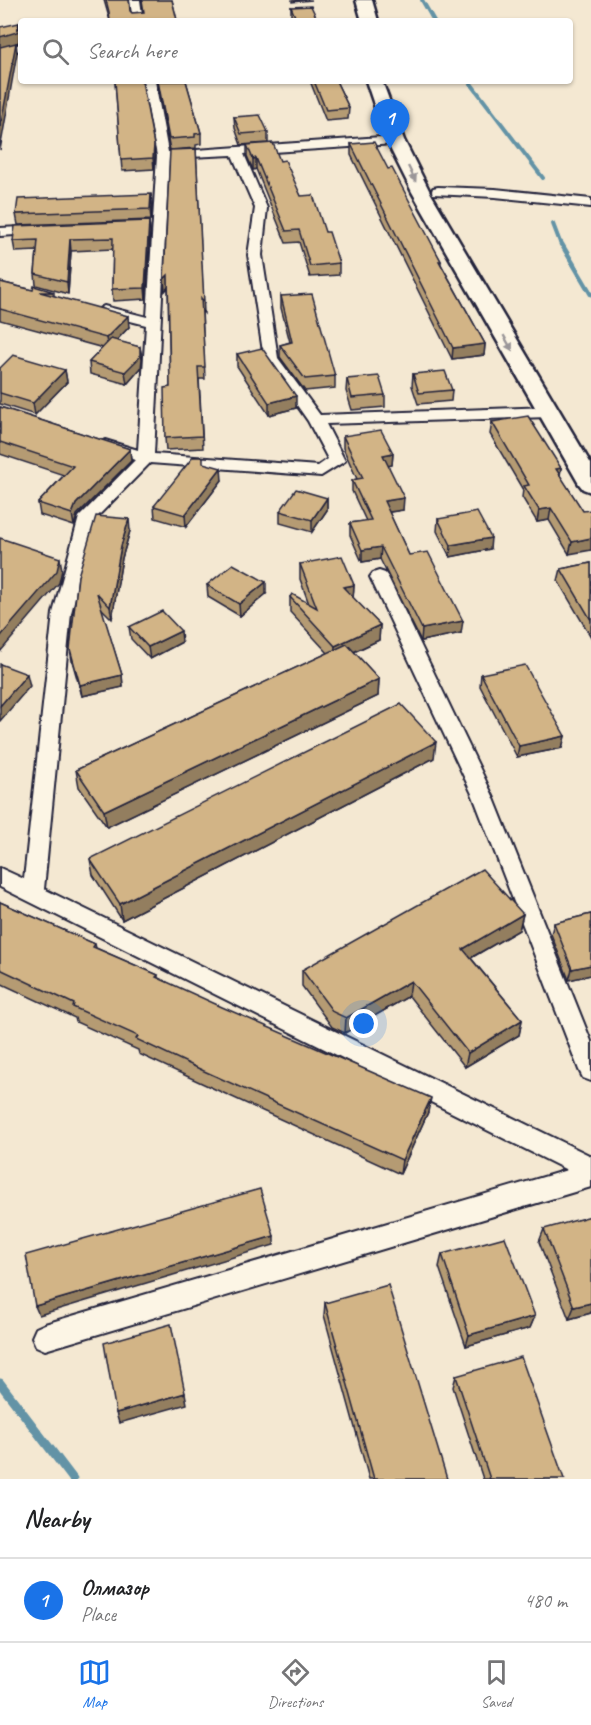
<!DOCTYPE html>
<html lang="en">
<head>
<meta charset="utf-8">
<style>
  body { margin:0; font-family:Caveat,sans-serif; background:#f2f2f2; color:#202124 }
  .you { position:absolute; left:364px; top:1024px; width:21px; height:21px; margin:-15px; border:4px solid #fff; border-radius:50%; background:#1a73e8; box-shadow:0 0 0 9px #1a73e833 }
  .badge { display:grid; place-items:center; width:39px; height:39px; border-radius:50%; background:#1a73e8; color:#fff; font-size:20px; font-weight:700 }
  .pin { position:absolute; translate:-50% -50px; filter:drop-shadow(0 2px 3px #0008) }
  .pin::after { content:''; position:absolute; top:32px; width:21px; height:18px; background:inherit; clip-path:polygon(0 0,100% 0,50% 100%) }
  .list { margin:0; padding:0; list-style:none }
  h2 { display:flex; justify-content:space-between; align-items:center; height:78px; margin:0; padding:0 24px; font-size:26px }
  h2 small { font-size:20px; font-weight:400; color:#757577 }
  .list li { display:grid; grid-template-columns:39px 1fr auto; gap:18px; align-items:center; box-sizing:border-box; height:84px; padding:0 24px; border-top:2px solid #e0e0e0 }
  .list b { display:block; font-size:22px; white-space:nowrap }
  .list p { margin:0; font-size:20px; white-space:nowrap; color:#757577 }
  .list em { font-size:20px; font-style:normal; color:#757577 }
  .icon { flex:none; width:33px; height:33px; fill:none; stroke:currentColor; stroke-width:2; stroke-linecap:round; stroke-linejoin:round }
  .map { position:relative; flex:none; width:591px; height:1479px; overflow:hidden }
  .search { position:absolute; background:#fff; box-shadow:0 2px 4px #0004; left:18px; right:18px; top:18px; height:66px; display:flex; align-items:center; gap:15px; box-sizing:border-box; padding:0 21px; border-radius:6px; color:#757577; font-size:22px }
  .sheet { height:162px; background:#fff }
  nav { display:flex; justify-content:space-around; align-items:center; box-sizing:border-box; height:84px; border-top:2px solid #e0e0e0; background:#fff; font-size:16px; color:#757577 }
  nav a { display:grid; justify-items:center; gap:3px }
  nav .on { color:#1a73e8 }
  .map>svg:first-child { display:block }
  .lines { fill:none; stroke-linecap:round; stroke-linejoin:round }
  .stream-far2 { stroke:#6493a6; stroke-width:4 }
  .stream-far1 { stroke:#6493a6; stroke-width:5 }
  .stream { stroke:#6493a6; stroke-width:9 }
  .minor-casing { stroke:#22223b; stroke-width:4 }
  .secondary-casing { stroke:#22223b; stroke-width:5 }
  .minor { fill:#fcf5e5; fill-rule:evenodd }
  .secondary { fill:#fcf5e5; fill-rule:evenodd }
  .wall { fill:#b59b73; stroke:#22223b; stroke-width:1.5 }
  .shaded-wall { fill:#937e5e; stroke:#22223b; stroke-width:1.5 }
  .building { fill:#d2b486; stroke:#22223b; stroke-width:1.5 }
  .oneway { fill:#9a9698 }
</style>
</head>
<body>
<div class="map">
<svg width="591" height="1479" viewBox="0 0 591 1479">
  <rect width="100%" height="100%" fill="#f4e8d2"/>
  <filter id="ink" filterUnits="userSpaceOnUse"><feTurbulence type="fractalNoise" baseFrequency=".0167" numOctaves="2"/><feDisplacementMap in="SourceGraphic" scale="12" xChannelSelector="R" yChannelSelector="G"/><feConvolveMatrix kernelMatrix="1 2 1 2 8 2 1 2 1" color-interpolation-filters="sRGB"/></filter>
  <g filter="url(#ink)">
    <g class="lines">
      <g class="stream-far2">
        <polyline points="422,0 434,21"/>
        <polyline points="469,81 543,178"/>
        <polyline points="553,224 561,245"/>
      </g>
      <polyline class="stream-far1" points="561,243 591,294"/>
      <polyline class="stream" points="0,1383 73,1479"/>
      <g class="minor-casing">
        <g id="minor">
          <polygon points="130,0 140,0 143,21 133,21"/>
          <polygon points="21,44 21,50 0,55 0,49"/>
          <path d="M143,81H155L168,152L395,136L401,140L395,144L244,154L267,208L262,255L278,358L320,415L549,407L557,412L549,417L326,424L345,461L321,476L150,463L95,519L71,613L44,889L591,1156V1187L45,1350L36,1346L32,1337L36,1328L45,1324L567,1170L0,887V868L24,879L53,613L79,517L135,460L99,448L97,445L105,440L138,450L146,325L99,313L97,310L104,306L147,317L157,156ZM232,155L255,208L248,255L264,358L308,421L328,459L318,466L154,454L169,158Z"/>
          <polygon points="438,187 495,189 591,199 591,207 495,197 433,194 432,191 433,188"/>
          <polygon points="41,226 46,227 48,230 46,233 0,236 0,228"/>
          <polygon points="379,571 385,573 388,577 493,796 591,1041 591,1081 583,1078 579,1070 473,796 370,577 373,573"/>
        </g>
      </g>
      <g class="secondary-casing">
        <g id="secondary">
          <polygon points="356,0 372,0 378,21 362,21"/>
          <polygon points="366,81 382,81 404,140 430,192 591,464 591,492 583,489 579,484 412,192 386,140"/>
        </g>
      </g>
      <use href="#minor" class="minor"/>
      <use href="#secondary" class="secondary"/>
    </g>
    <g class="wall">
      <polygon points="104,0 129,0 130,11 132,13 143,12 142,0 172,0 177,21 110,21"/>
      <polygon points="292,0 312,0 292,2"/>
      <polygon points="291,7 318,21 292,21 291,18"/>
      <polygon points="115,81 154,145 155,156 154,169 122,171"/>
      <polygon points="157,81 186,81 201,133 201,144 196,145 196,148 170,150"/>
      <polygon points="310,81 336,81 349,108 348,119 326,121"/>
      <polygon points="234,117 268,132 268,143 241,145 235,128"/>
      <polygon points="351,144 388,169 441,261 441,264 485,344 484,355 452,359 351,155"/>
      <polygon points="247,145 280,161 301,196 325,232 339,263 339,275 310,277 299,242 286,243 256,169 253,170 247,156"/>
      <polygon points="196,149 204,313 202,310 205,379 199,379 203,448 166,450 165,438 170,387 168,287 165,291 164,279"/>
      <polygon points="152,206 151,220 18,225 16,214"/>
      <polygon points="149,221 150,232 146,299 113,301 112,289 113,249 71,251 68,294 36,285 35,274 37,251 15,252 13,241"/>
      <polygon points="0,282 33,290 54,292 54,296 129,327 116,341 140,347 142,359 141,368 127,384 90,374 89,362 103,348 0,320"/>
      <polygon points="281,296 335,376 335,388 305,391 280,357 280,345 290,342 281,308"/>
      <polygon points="237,354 296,408 269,415 237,366"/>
      <polygon points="0,368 65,370 67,382 35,415 0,404"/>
      <polygon points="413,374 452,390 451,401 418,404 412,386"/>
      <polygon points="347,379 385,395 385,407 352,410 346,391"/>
      <polygon points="0,407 130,449 131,461 77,515 74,526 40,515 38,503 64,475 0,454"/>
      <polygon points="492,422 561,468 560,476 583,511 569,554 549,520 537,522 522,497 523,490 490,434"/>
      <polygon points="343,436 393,453 392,465 388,466 403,510 389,512 409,555 461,633 421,641 380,559 362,562 350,535 350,523 366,521 352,491 352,480 357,479 343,448"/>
      <polygon points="203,463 222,480 186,527 155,518 154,506"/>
      <polygon points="327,498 327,510 312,532 280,523 280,511"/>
      <polygon points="438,519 490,549 450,557 437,531"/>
      <polygon points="130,531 122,558 112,619 101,608 122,675 123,687 82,696 72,661 70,649 78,576"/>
      <polygon points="591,563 591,637 558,581 561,569"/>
      <polygon points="300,564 354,585 353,598 380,625 379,640 354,652 379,679 378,696 107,827 79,787 76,770 328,653 290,612 290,597 309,604 300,579"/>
      <polygon points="207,585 266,594 240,616 208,597"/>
      <polygon points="129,627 182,642 150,659 131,639"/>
      <polygon points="481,674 565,736 562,748 517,757 480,686"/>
      <polygon points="434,758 122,920 93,875 90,859"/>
      <polygon points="0,902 95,944 96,948 158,975 158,978 428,1112 400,1174 206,1085 139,1054 138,1050 76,1022 75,1018 0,983"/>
      <polygon points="523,914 519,930 471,958 522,1020 519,1035 465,1067 409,996 345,1033 332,1027 302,986 302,970"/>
      <polygon points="591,914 591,975 569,980 551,934 554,923"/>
      <polygon points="544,1229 591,1313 569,1319 539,1242"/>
      <polygon points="442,1254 535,1316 530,1328 466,1346 439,1267"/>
      <polygon points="325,1303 447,1479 369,1479 324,1315"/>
      <polygon points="456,1376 564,1479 483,1479 453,1387"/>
    </g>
    <g class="shaded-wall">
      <polygon points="19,23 20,33 19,42 16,43 17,53 0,150 0,37"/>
      <polygon points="154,145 155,156 154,169 153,158"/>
      <polygon points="256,158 256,169 253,170 253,159"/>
      <polygon points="151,194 152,206 151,220 150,209"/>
      <polygon points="149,221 150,232 146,299 145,288"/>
      <polygon points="70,239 71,251 68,294 67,282"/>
      <polygon points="168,275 169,286 165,291 164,279"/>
      <polygon points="128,316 129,327 108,349 106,338"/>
      <polygon points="485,344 484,355 452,359 453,348"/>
      <polygon points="140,347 142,359 141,368 127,384 125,372"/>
      <polygon points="65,370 67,382 35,415 33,403"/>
      <polygon points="296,396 296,408 269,415 269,403"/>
      <polygon points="130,449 131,461 77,515 74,526 72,514 76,504"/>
      <polygon points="393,453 392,465 382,467 383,455"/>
      <polygon points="221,468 222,480 186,527 185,515"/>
      <polygon points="561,468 559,480 556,469"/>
      <polygon points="327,498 327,510 312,532 312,520"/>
      <polygon points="404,498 403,510 383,513 384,501"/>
      <polygon points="551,508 549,520 537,522 539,510"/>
      <polygon points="129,519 130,531 122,558 112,619 110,607 121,546"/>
      <polygon points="491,538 490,549 450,557 451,545"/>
      <polygon points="591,538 591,550 569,554 572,542"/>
      <polygon points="381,547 380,559 362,562 362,550"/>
      <polygon points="60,558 62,570 59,583 0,652 0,637"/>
      <polygon points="266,582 266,594 240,616 239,604"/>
      <polygon points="354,585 353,600 343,587"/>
      <polygon points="463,621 461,633 421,641 422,629"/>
      <polygon points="380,625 379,640 334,661 335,646"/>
      <polygon points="181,631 182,642 150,659 148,647"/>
      <polygon points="27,674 30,686 0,721 0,706"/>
      <polygon points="122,675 123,687 82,696 80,685"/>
      <polygon points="379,679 378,696 107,827 104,811"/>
      <polygon points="565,736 562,748 517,757 519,746"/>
      <polygon points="436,742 434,758 122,920 120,904"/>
      <polygon points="523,914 519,930 460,964 463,949"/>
      <polygon points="591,965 591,975 569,980 572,969"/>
      <polygon points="411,981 409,996 345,1033 346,1018"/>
      <polygon points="522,1020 519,1035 465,1067 468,1053"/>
      <polygon points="431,1098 428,1112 400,1174 402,1160"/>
      <polygon points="274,1236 274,1245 39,1315 35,1306"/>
      <polygon points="591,1303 591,1313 569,1319 574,1307"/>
      <polygon points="535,1316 530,1328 466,1346 469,1335"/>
      <polygon points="185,1393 187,1404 119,1423 116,1413"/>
    </g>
    <g class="building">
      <polygon points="106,0 129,0 130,11 132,13 144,12 142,0 172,0 177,20 110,21 109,12"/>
      <polygon points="311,6 318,21 297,21 291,7"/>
      <polygon points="19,23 17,32 0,37 0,27"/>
      <polygon points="16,43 0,129 0,131 0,47"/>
      <polygon points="115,81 142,81 154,145 153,158 121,160"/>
      <polygon points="158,81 186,81 201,133 195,134 195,137 169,139"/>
      <polygon points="314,81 336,81 349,108 326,110"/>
      <polygon points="260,115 268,132 241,134 234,117"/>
      <polygon points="374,142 388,169 392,168 441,261 439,261 485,344 453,348 351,144"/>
      <polygon points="273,143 280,161 285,160 301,196 313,195 325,232 329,232 339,263 310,266 299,230 286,231 256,158 253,159 247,145"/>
      <polygon points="196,149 204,302 201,298 205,367 198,367 202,436 165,438 164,388 170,387 168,275 164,279 170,150"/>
      <polygon points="151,194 150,209 16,214 18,199"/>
      <polygon points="149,221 145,288 112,289 113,238 70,239 67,282 35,274 38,240 13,241 15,226"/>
      <polygon points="0,282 33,290 34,286 54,292 40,292 128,316 106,338 0,309"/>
      <polygon points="312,294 335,376 305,379 280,345 292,342 281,296"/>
      <polygon points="111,339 140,347 140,357 125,372 89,362"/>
      <polygon points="262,348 296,396 269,403 237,354"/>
      <polygon points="13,355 65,370 33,403 0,393 0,368"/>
      <polygon points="445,371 452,390 419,393 413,374"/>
      <polygon points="379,376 385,395 352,398 347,379"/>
      <polygon points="0,407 130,449 76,504 72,514 38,503 73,466 0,442"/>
      <polygon points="528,416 561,468 556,469 583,511 591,510 591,538 572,542 551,508 539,510 524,486 529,485 492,422"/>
      <polygon points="381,430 393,453 383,455 404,498 384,501 409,555 428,552 463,621 422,629 381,547 362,550 350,523 371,520 352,480 363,478 343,436"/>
      <polygon points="193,457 203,457 203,463 221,468 185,515 154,506"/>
      <polygon points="296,489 327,498 312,520 280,511"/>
      <polygon points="477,512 491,538 451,545 438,519"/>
      <polygon points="96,516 129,519 121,546 110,607 97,593 122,675 80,685 70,649 78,576"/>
      <polygon points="0,538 60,558 57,571 0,637"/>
      <polygon points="342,556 354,585 343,587 380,625 335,646 290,597 292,594 317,608 300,564"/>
      <polygon points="591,563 591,620 561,569"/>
      <polygon points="233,564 266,582 239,604 207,585"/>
      <polygon points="162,611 181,631 148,647 129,627"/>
      <polygon points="347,644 379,679 104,811 76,770"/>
      <polygon points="0,664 27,674 0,706"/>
      <polygon points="525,665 565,736 519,746 481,674"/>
      <polygon points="401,704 436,742 120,904 90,859"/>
      <polygon points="482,869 523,914 463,949 522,1020 468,1053 411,981 346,1018 333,1012 302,970"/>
      <polygon points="0,902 95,944 93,947 158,975 156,977 222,1007 431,1098 402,1160 204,1071 136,1039 138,1036 73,1007 74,1004 0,969"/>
      <polygon points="591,914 591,965 572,969 554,923"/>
      <polygon points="260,1189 274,1236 35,1306 26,1255"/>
      <polygon points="591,1216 591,1303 574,1307 544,1229"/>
      <polygon points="505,1237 535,1316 469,1335 442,1254"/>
      <polygon points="388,1285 447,1479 374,1479 325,1303"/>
      <polygon points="171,1324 185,1393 116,1413 104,1343"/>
      <polygon points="521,1357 564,1479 490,1479 456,1376"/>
    </g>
    <defs><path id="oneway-solid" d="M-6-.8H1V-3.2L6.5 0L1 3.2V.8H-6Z" transform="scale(1.5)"/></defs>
    <g class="oneway">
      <use href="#oneway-solid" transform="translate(412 174) rotate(64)"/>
      <use href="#oneway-solid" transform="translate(508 343) rotate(60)"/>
    </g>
  </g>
</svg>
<div class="you"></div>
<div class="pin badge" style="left:390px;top:149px">1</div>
<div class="search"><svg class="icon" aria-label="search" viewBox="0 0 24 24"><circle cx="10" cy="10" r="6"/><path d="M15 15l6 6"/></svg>Search here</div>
</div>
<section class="sheet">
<h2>Nearby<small></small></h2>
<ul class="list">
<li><span class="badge">1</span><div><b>Олмазор</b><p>Place</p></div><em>480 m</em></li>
</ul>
</section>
<nav>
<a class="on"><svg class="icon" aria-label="map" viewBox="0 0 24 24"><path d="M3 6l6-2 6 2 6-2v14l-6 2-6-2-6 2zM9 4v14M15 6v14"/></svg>Map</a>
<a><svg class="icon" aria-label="directions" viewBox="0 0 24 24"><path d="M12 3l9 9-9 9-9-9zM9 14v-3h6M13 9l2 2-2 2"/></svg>Directions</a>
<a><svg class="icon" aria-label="saved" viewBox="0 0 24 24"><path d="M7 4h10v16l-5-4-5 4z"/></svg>Saved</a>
</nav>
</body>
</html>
